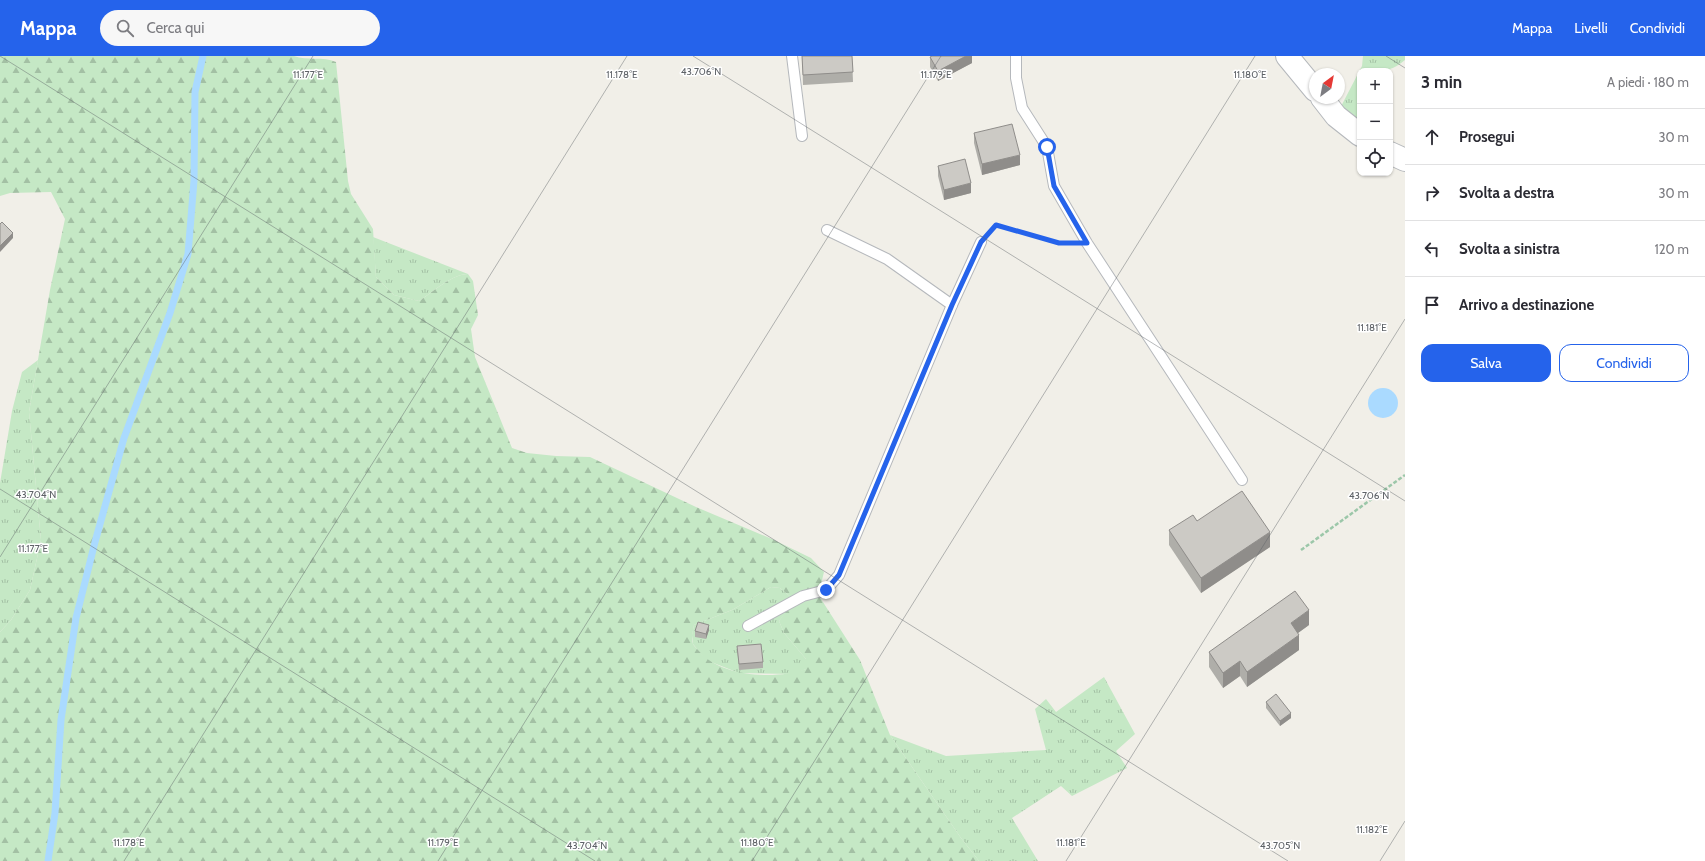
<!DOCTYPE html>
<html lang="it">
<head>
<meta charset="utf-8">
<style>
  body { margin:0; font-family:Cabin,sans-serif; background:#f7f7f7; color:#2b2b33 }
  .controls { position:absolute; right:12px; top:12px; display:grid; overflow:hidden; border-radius:8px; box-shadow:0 1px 3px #0004 }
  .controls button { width:36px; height:36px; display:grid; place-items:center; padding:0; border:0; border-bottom:1px solid #e1e1e2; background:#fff; color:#2b2b33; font:20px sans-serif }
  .compass { position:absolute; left:1309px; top:12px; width:36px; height:36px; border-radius:50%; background:#fff; box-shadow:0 1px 3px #0004; rotate:32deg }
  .stop { position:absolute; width:12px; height:12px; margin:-9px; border:3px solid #2563eb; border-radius:50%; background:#fff }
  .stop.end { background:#2563eb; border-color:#fff; box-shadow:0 1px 4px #0008 }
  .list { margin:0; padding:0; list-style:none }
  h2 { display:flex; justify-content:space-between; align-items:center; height:52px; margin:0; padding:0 16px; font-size:17px }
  h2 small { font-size:13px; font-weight:400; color:#7c7c81 }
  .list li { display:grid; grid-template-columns:26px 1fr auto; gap:12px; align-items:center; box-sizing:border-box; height:56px; padding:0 16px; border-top:1px solid #e1e1e2 }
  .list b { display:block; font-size:15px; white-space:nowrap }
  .list em { font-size:13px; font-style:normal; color:#7c7c81 }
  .actions { display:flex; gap:8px; padding:12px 16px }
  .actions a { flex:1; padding:9px 0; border:1px solid #2563eb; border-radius:12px; text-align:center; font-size:14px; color:#2563eb }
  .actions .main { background:#2563eb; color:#fff }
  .icon { flex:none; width:22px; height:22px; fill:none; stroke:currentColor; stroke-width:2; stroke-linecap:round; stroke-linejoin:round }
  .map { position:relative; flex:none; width:1405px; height:805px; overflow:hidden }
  header { display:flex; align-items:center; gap:24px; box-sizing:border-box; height:56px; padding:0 20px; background:#2563eb; color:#fff }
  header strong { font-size:19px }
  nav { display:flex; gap:22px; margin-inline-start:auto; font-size:14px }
  .search { width:280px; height:36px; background:#f7f7f7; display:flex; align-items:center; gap:10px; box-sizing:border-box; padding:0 14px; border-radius:22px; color:#7c7c81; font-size:15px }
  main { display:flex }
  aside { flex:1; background:#fff }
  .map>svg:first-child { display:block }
  .grass { fill:url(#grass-tufts) }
  .forest { fill:url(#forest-firs); fill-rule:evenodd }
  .water { fill:#aadaff }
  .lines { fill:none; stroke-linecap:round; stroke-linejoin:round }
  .stream { stroke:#aadaff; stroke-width:7 }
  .service-casing { stroke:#b5b8bc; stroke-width:12 }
  .tertiary-casing { stroke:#b5b8bc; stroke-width:24 }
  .path { stroke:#9cc7a9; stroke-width:2.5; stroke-dasharray:4 2; stroke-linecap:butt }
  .service { stroke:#fff; stroke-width:10 }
  .tertiary { stroke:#fff; stroke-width:22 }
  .wall { fill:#afaea9 }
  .shaded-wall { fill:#8f8d8a }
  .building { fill:#cccac5; stroke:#8f8d8a }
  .route { stroke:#2563eb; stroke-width:5 }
  .ticks { fill:none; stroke:#5f6368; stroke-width:1; stroke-opacity:0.45 }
  .ticks-label { font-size:10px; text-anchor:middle; fill:#5f6368; stroke:#fff; stroke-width:3; stroke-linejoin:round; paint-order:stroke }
</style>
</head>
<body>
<header>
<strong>Mappa</strong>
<div class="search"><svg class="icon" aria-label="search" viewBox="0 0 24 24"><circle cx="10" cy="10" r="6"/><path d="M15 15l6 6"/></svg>Cerca qui</div>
<nav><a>Mappa</a><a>Livelli</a><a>Condividi</a></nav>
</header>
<main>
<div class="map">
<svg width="1405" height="805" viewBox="0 0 1405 805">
  <defs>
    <pattern id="grass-tufts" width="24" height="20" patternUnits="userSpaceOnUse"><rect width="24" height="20" fill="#c5e8c5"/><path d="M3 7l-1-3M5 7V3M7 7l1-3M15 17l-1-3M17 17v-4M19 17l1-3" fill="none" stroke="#a3c0a4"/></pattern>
    <pattern id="forest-firs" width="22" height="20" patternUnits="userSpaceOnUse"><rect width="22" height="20" fill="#c5e8c5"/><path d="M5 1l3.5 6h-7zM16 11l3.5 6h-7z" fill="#a3c0a4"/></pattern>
  </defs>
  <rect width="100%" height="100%" fill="#f1efe8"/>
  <g class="grass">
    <path d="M1363,0H1405V4C1390,17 1379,15 1360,15V55L1352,72L1336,60L1362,10Z"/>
    <path d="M373,181L468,218C452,218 433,236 419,245L394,239L376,221Z"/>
    <polygon points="38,304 29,356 41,484 30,534 11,564 0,576 0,427 12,355 22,316"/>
    <polygon points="771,531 780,532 792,542 792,549 779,565 784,577 806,603 806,613 794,618 739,617 706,604 693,588 692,579 694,569 732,554"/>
    <polygon points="1104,621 1135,678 1116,695 1127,712 1072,740 1061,730 1012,762 1038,805 979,805 961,782 890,679 946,700 1046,694 1035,653 1046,643 1056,656"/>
  </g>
  <path class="forest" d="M0,0H294C307,5 323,0 336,6L348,125L351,138L373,173L376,221L394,239L419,245C433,236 452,218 468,218L473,225L478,259L471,273L475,301L512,392L527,397L556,400L590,401L696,451L772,483L811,502L824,516L821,528L812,535L821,543L860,604L890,679L961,782L979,805H0V576L11,564L30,534L41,484L29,356L50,234L65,163L51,136L10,137L0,140ZM771,531L780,532L792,542L787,554L779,565L784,577L806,603V613C776,624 720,621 699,595C697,593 694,590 693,588C691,582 693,575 694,569L732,554Z"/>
  <circle class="water" cx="1383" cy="347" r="15"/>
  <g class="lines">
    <polyline class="stream" points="48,805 55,757 61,664 76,562 95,486 124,382 170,257 188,198 194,125 195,36 203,0"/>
    <g class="service-casing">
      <g id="service">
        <polyline points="792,0 802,80"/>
        <polyline points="1016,0 1016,22 1022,52 1047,91 1054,130 1087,187 1242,424"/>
        <polyline points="827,174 887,203 952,249"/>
        <polyline points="748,570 803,540 826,534 839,519 952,249 981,186"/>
      </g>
    </g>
    <g class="tertiary-casing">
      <g id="tertiary">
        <polyline points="1287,0 1315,34"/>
        <polyline points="1322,42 1336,60 1360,79"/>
        <polyline points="1390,97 1405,104"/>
      </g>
    </g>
    <g class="path">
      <polyline points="992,174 996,169 1059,187 1068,187"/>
      <polyline points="1301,494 1405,419"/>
    </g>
    <use href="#service" class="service"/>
    <use href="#tertiary" class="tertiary"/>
  </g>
  <g class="wall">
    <polygon points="802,0 852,0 853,26 803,29"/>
    <polygon points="972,0 972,7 938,25 930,11 930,1"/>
    <polygon points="974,77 1020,109 982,119 974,87"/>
    <polygon points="938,110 971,137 944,144 938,120"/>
    <polygon points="1197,465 1270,491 1201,537 1169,489 1169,474"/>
    <polygon points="1309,569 1298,577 1299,594 1247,631 1240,620 1223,632 1209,611 1209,596"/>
    <polygon points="709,574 706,583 695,581 695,575"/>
    <polygon points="737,590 763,606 763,612 739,614"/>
    <polygon points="1266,646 1291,662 1280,670 1266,652"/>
  </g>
  <g class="shaded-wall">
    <polygon points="966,0 972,0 972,7 938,25 938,15"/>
    <polygon points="1020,99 1020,109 982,119 982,108"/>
    <polygon points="971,127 971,137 944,144 944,134"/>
    <polygon points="13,177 13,182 0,196 0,190"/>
    <polygon points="1270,476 1270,491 1201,537 1201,522"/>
    <polygon points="1309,554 1309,569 1291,582 1291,567"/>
    <polygon points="709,569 709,574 706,583 706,578"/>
    <polygon points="1299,579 1299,594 1247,631 1247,616"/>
    <polygon points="1240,605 1240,620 1223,632 1223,617"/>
    <polygon points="1291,657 1291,662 1280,670 1280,665"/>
  </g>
  <g class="building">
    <polygon points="802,0 852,0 853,16 803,19"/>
    <polygon points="932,0 966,0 938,15 930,1"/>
    <polygon points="1012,68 1020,99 982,108 974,77"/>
    <polygon points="965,103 971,127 944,134 938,110"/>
    <polygon points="2,166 13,177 0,190 0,168"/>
    <polygon points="1242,435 1270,476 1201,522 1169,474 1193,459 1197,465"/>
    <polygon points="1295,535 1309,554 1291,567 1299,579 1247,616 1240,605 1223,617 1209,596"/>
    <polygon points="698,566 709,569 706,578 695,575"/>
    <polygon points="761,588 763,606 739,608 737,590"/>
    <polygon points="1276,638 1291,657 1280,665 1266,646"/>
  </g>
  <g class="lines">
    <polyline class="route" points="826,534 839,519 952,249 981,186 996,169 1059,187 1087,187 1054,130 1047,91"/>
  </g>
  <path class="ticks" d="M0,0L1288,805M693,0L1405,445M1386,0L1405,12M0,433L595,805M0,501L313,0M124,805L627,0M438,805L941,0M752,805L1255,0M1066,805L1405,263M1380,805L1405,765"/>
  <g class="ticks-label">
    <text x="701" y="19">43.706°N</text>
    <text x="308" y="22">11.177°E</text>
    <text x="622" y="22">11.178°E</text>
    <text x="936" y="22">11.179°E</text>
    <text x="1250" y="22">11.180°E</text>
    <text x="1372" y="275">11.181°E</text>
    <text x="36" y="442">43.704°N</text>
    <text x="1369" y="443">43.706°N</text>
    <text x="33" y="496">11.177°E</text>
    <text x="1372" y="777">11.182°E</text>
    <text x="129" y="790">11.178°E</text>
    <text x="443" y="790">11.179°E</text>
    <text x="757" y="790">11.180°E</text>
    <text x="1071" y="790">11.181°E</text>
    <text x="587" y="793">43.704°N</text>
    <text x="1280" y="793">43.705°N</text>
  </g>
</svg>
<div class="controls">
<button>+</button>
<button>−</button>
<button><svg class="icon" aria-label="locate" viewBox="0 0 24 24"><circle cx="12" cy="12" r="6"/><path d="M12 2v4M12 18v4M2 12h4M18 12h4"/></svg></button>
</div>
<svg class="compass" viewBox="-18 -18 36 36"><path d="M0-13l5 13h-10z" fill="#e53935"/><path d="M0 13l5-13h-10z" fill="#7c7c81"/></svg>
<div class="stop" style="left:1047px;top:91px"></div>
<div class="stop end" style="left:826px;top:534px"></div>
</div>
<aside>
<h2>3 min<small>A piedi · 180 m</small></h2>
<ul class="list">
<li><svg class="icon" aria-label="ahead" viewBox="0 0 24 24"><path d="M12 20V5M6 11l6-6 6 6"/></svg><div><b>Prosegui</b></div><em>30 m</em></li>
<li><svg class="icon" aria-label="right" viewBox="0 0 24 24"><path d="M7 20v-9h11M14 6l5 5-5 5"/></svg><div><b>Svolta a destra</b></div><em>30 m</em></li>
<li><svg class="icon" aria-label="left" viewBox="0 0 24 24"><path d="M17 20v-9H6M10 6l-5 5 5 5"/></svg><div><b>Svolta a sinistra</b></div><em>120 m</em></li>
<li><svg class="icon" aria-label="arrive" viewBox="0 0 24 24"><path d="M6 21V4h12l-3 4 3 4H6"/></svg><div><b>Arrivo a destinazione</b></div></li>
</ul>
<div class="actions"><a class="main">Salva</a><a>Condividi</a></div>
</aside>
</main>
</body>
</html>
